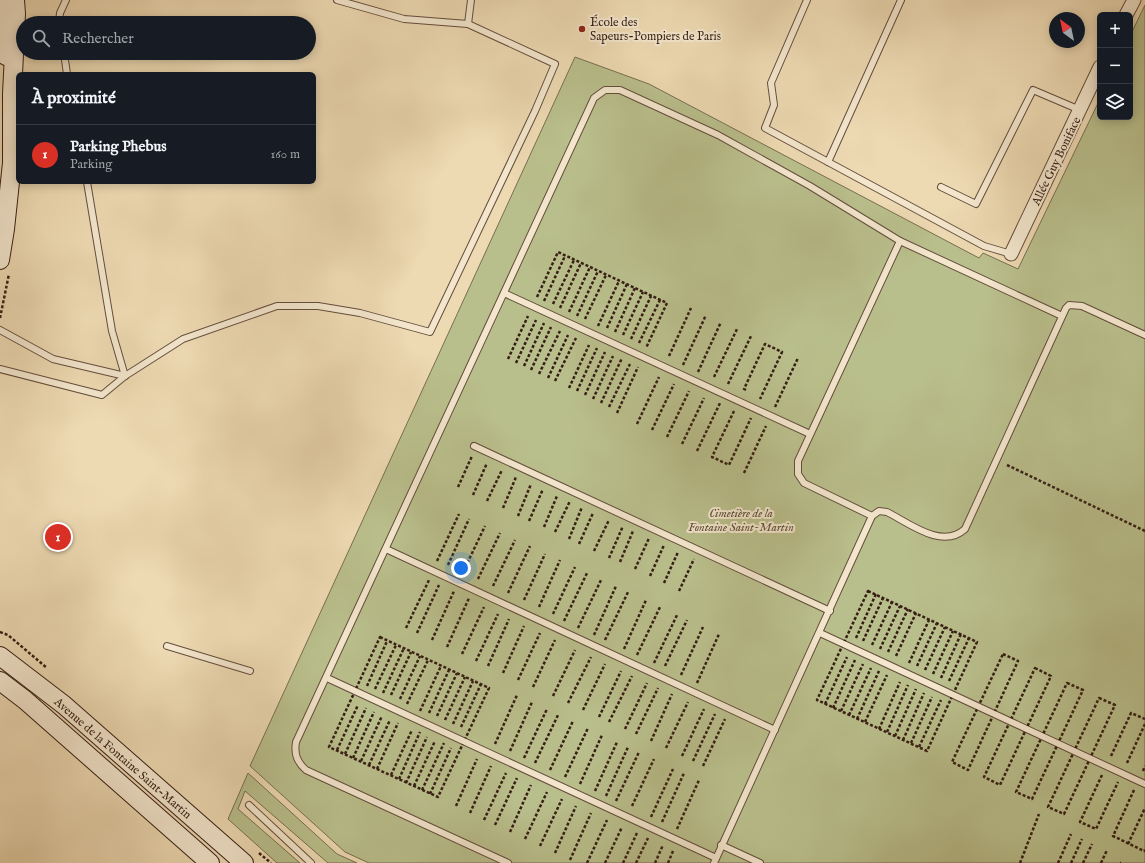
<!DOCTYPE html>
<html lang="fr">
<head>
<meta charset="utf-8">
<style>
  body { margin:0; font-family:"IM FELL English",serif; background:#20242c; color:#f1f3f6 }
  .controls { position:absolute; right:12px; top:12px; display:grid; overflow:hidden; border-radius:6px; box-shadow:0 2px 10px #0003 }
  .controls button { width:36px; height:36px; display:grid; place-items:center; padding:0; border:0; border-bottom:1px solid #363941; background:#171b24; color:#f1f3f6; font:20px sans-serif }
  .compass { position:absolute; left:1049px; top:12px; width:36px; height:36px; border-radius:50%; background:#171b24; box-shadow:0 2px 10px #0003; rotate:327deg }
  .you { position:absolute; left:461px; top:568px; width:14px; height:14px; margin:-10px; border:3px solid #fff; border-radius:50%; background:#1a73e8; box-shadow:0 0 0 6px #1a73e833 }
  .badge { display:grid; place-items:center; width:26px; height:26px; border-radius:50%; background:#d93025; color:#fff; font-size:13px; font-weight:700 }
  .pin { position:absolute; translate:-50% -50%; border:2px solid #fff; box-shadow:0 1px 4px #0006 }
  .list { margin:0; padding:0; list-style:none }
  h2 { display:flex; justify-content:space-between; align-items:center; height:52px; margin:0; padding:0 16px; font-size:17px }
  h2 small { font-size:13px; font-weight:400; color:#9ea1a6 }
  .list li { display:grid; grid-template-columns:26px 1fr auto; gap:12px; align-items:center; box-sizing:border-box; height:60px; padding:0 16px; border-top:1px solid #363941 }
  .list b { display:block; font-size:15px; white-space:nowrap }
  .list p { margin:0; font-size:13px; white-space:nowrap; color:#9ea1a6 }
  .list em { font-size:13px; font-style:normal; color:#9ea1a6 }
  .icon { flex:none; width:22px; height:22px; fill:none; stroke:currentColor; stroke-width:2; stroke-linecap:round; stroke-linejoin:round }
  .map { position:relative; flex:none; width:1145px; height:863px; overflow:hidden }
  .search { position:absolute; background:#171b24; box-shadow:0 2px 10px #0003; left:16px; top:16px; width:300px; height:44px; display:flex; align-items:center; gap:10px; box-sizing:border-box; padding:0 14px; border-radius:22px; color:#9ea1a6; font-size:15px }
  .panel { position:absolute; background:#171b24; box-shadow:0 2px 10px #0003; left:16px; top:72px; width:300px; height:112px; border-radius:6px }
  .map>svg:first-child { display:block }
  .green { fill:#b9bf8c; stroke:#786e50 }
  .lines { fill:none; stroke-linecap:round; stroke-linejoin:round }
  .lane-casing { stroke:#644d3c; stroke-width:8 }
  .street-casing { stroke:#644d3c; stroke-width:15 }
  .secondary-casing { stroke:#361e14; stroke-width:20 }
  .path { stroke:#361e14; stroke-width:2.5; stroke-dasharray:3 2; stroke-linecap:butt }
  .lane { stroke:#f3e6cd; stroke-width:6 }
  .street { stroke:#f3e6cd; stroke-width:13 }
  .secondary { stroke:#f3e6cd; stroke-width:18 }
  .poi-dot { fill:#8f2418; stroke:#f3e6cd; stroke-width:1.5 }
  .labels { text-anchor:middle; stroke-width:4; stroke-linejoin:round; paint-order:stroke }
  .poi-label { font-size:12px; fill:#361e14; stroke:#f3e6cd; text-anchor:start }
  .street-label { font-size:12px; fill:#361e14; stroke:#f3e6cd }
  .park-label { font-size:12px; font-style:italic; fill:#5d4e38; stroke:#f3e6cd }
</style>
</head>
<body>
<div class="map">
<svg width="1145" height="863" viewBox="0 0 1145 863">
  <rect width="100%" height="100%" fill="#edd9b2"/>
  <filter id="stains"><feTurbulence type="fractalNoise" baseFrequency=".005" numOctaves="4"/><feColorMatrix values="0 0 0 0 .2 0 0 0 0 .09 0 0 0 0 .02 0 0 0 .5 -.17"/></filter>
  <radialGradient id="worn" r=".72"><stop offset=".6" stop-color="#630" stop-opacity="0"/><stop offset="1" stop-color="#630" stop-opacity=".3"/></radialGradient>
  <g class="green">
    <polygon points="1145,5 1145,863 369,863 345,852 250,766 575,57 649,84 979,258 983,253 1018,269 1100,99 1100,117 1130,117 1130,36"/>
    <polygon points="248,773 337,854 357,863 328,863 245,791 238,809 300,863 277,863 228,819"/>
  </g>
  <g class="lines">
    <g class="lane-casing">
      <g id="lane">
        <polyline points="807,0 771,83 774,105 765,128 984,246 1011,254"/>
        <polyline points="59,23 60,13 66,0"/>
        <polyline points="468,24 471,0"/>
        <polyline points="64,53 67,74"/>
        <polyline points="828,162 901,0"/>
        <polyline points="87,182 112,331 125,376"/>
        <polyline points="941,187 976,204 1033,90 1080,110"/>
        <polyline points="504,293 810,434"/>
        <polyline points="0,330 53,359 125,376"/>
        <polyline points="0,369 102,395 125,376 183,339 277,306 318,306 360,313 430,332 535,111 555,64 468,24 404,19 337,0"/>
        <polyline points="474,446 830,611"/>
        <polyline points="872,516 804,483 798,474 798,461 900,241"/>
        <polyline points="386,549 775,730"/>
        <polyline points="820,633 1145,784"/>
        <polyline points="167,646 250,671"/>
        <polyline points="327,678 716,858"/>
        <polyline points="249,805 311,863"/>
        <polyline points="721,845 760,863"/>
        <path d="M508,863L306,770C297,762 294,754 296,742L594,98L605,90H620L718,135L810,186L900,241L1062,316"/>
        <path d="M714,863L872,516L879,511L887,512C909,523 942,550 965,529L1066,308L1069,305L1082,306L1145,335"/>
      </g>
    </g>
    <g class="street-casing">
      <g id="street">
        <polyline points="1126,15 1134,0"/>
        <polyline points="1011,254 1100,67"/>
      </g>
    </g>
    <g class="secondary-casing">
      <g id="secondary">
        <polyline points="0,7 6,56"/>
        <polyline points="0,260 5,229 12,163 12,94 16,14 15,0"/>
        <polyline points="0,656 64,705 244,863"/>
        <polyline points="0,681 25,700 210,863"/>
      </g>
    </g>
    <g class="path">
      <polyline points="537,297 558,252 667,303 646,348"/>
      <polyline points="544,301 565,256"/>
      <polyline points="553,304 574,260"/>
      <polyline points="560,308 581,263"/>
      <polyline points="569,312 590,267"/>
      <polyline points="577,316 598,271"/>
      <polyline points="0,318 9,274"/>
      <polyline points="585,319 606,275"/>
      <polyline points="598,326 619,281"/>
      <polyline points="607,328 627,284"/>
      <polyline points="615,332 635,288"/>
      <polyline points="623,335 643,292"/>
      <polyline points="631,339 651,296"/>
      <polyline points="639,343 660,300"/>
      <polyline points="669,356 691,308"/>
      <polyline points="508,359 528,316"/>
      <polyline points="516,363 536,320"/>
      <polyline points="683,365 706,315"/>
      <polyline points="524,366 544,323"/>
      <polyline points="531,370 551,327"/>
      <polyline points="698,372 721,322"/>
      <polyline points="539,374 560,331"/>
      <polyline points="714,377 737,329"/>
      <polyline points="548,378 568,335"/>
      <polyline points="555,381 576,338"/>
      <polyline points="728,384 751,336"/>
      <polyline points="569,388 589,345"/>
      <polyline points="746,390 744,389 765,344 782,352 760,399"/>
      <polyline points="577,391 597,348"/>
      <polyline points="585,395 605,352"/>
      <polyline points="593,399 613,356"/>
      <polyline points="601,403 622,358"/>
      <polyline points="609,407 630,364"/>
      <polyline points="775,407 798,358"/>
      <polyline points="734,411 712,457 729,465 751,418"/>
      <polyline points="617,413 638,367"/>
      <polyline points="637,424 659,377"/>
      <polyline points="652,430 674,384"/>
      <polyline points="667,437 689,391"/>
      <polyline points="682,444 704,398"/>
      <polyline points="697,451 720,403"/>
      <polyline points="1007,465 1145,531"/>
      <polyline points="744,473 766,426"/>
      <polyline points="458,487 472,456"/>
      <polyline points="473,495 487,463"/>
      <polyline points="487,501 502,470"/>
      <polyline points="503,508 516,477"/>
      <polyline points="518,516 531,484"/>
      <polyline points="529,521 543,489"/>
      <polyline points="544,527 557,496"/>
      <polyline points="555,532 570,501"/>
      <polyline points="569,539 582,507"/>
      <polyline points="579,544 593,513"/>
      <polyline points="594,551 609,520"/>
      <polyline points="609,558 623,526"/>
      <polyline points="437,561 459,514"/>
      <polyline points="620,562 633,531"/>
      <polyline points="448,565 469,519"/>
      <polyline points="635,569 649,538"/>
      <polyline points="463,572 485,526"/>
      <polyline points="650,576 664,545"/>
      <polyline points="478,579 500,533"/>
      <polyline points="664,583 678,552"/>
      <polyline points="493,586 515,540"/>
      <polyline points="679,591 694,559"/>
      <polygon points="868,591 977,642 927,751 817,700"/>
      <polyline points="508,593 530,546"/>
      <polyline points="524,600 545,554"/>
      <polyline points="539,607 560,560"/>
      <polyline points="553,614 575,567"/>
      <polyline points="564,621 587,573"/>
      <polyline points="406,628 429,580"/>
      <polyline points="578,628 601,580"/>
      <polyline points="0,632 8,635 47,668"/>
      <polyline points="417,633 439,585"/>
      <polyline points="594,635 616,586"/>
      <polygon points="380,637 489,688 438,797 329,747"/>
      <polyline points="856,638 876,594"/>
      <polyline points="432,640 454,591"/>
      <polyline points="605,640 628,592"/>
      <polyline points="863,641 883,598"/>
      <polyline points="872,645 892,602"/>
      <polyline points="447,647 469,598"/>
      <polyline points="624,649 646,600"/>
      <polyline points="880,649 900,606"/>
      <polyline points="888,652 908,609"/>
      <polyline points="462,654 484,607"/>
      <polygon points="1003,654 1018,661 968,770 952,762"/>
      <polyline points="637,655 660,607"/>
      <polyline points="896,656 916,613"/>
      <polyline points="476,661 498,614"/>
      <polyline points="654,663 677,615"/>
      <polyline points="909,663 929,620"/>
      <polyline points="488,666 509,619"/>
      <polyline points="665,666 687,620"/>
      <polyline points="917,666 937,623"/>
      <polygon points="1035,668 1051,676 1000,785 984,777"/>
      <polyline points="925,670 945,627"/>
      <polyline points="503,673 524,626"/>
      <polyline points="933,674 953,631"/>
      <polyline points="681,675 703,627"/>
      <polyline points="941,678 961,634"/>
      <polyline points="518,680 540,633"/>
      <polyline points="949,681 969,638"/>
      <polyline points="697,683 719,634"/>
      <polygon points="1067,683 1083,690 1032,799 1016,792"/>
      <polyline points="367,686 387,641"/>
      <polyline points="533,687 555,640"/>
      <polyline points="375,689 396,645"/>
      <polyline points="383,693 404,648"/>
      <polyline points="391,695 411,652"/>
      <polyline points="553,696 575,650"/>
      <polygon points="1099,698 1115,705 1064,814 1048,807"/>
      <polyline points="400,699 420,656"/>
      <polyline points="568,703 591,657"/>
      <polyline points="407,704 428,660"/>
      <polyline points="825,704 847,657"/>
      <polyline points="833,708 855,660"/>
      <polyline points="583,710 605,664"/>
      <polyline points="420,711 441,666"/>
      <polyline points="841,711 863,664"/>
      <polyline points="429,713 449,670"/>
      <polyline points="849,715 871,668"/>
      <polyline points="437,716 457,673"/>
      <polyline points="599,717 621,671"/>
      <polyline points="857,719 879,671"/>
      <polyline points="445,720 465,677"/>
      <polyline points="609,722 632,676"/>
      <polyline points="865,722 887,675"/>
      <polyline points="453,724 473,681"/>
      <polyline points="461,727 481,684"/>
      <polyline points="625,729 647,683"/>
      <polyline points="879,729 900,682"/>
      <polyline points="887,732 908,685"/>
      <polyline points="636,734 658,688"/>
      <polyline points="895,736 916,689"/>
      <polyline points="903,740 924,693"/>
      <polyline points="651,741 672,694"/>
      <polyline points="911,743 932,697"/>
      <polyline points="495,744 517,695"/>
      <polyline points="919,747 941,700"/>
      <polyline points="666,748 688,702"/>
      <polyline points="337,750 358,705"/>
      <polyline points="510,751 532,702"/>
      <polyline points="345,754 366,708"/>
      <polyline points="682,756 704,709"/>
      <polyline points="1111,756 1131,713 1145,719"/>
      <polyline points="353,758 374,712"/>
      <polyline points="524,758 547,709"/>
      <polyline points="361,761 382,716"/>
      <polyline points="693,761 715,714"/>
      <polyline points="535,763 558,715"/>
      <polyline points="1127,763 1145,724"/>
      <polyline points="369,765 390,720"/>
      <polyline points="703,766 725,719"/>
      <polyline points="377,769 398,723"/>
      <polyline points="550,770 573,721"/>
      <polyline points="1143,771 1145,766"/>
      <polyline points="391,775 412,730"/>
      <polyline points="1102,775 1080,822 1096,829 1118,782"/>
      <polyline points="565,777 588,728"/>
      <polyline points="399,779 420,732"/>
      <polyline points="406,783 427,737"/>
      <polyline points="580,784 602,735"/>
      <polyline points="414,786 435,741"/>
      <polyline points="422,790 444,743"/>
      <polyline points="1134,790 1113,836 1144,851 1145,850"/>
      <polyline points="595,791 617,742"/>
      <polyline points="430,794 451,748"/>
      <polyline points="606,796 628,747"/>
      <polyline points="616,801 639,752"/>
      <polyline points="456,806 477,759"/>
      <polyline points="632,806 654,759"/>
      <polyline points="470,813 491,766"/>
      <polyline points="651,817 673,769"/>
      <polyline points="484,820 506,773"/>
      <polyline points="662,822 684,773"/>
      <polyline points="495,825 517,778"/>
      <polyline points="677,829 699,780"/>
      <polyline points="510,832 531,785"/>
      <polyline points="525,839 547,792"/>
      <polyline points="1128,844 1145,808"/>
      <polyline points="540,846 562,799"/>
      <polyline points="259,853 271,863"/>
      <polyline points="555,853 576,806"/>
      <polyline points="570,860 591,813"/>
      <polyline points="587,863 607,820"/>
      <polyline points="605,863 622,827"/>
      <polyline points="623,863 637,833"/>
      <polyline points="636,863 648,838"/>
      <polyline points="655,863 663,845"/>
      <polyline points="668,863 673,851"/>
      <polyline points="1020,863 1039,814"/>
      <polyline points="1058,863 1071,834"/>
      <polyline points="1071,863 1082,839"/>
      <polyline points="1083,863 1092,844"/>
      <polyline points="1101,863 1107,850"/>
      <polyline points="1120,863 1121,863"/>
    </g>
    <use href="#lane" class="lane"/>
    <use href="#street" class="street"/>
    <use href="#secondary" class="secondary"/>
  </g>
  <circle class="poi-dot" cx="582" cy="29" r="4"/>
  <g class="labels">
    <g class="poi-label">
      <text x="590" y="26">École des<tspan x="590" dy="14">Sapeurs-Pompiers de Paris</tspan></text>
    </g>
    <g class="street-label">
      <text transform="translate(1056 161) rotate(-64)" y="4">Allée Guy Boniface</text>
      <text transform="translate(123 758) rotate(41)" y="4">Avenue de la Fontaine Saint-Martin</text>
    </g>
    <g class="park-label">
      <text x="741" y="517">Cimetière de la<tspan x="741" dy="14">Fontaine Saint-Martin</tspan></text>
    </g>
  </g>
  <rect width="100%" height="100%" filter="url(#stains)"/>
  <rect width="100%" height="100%" fill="url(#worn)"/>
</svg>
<div class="controls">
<button>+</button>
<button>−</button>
<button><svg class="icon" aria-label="layers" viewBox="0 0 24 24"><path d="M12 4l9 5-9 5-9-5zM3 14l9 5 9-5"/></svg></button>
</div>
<svg class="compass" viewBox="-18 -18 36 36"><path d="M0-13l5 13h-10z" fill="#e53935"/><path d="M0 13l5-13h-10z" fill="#9ea1a6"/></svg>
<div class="you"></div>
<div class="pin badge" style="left:58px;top:537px">1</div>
<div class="search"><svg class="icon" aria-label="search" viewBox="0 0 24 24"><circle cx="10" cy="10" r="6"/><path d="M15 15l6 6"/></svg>Rechercher</div>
<section class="panel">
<h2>À proximité<small></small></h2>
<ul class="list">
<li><span class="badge">1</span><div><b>Parking Phebus</b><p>Parking</p></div><em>160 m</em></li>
</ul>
</section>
</div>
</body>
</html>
